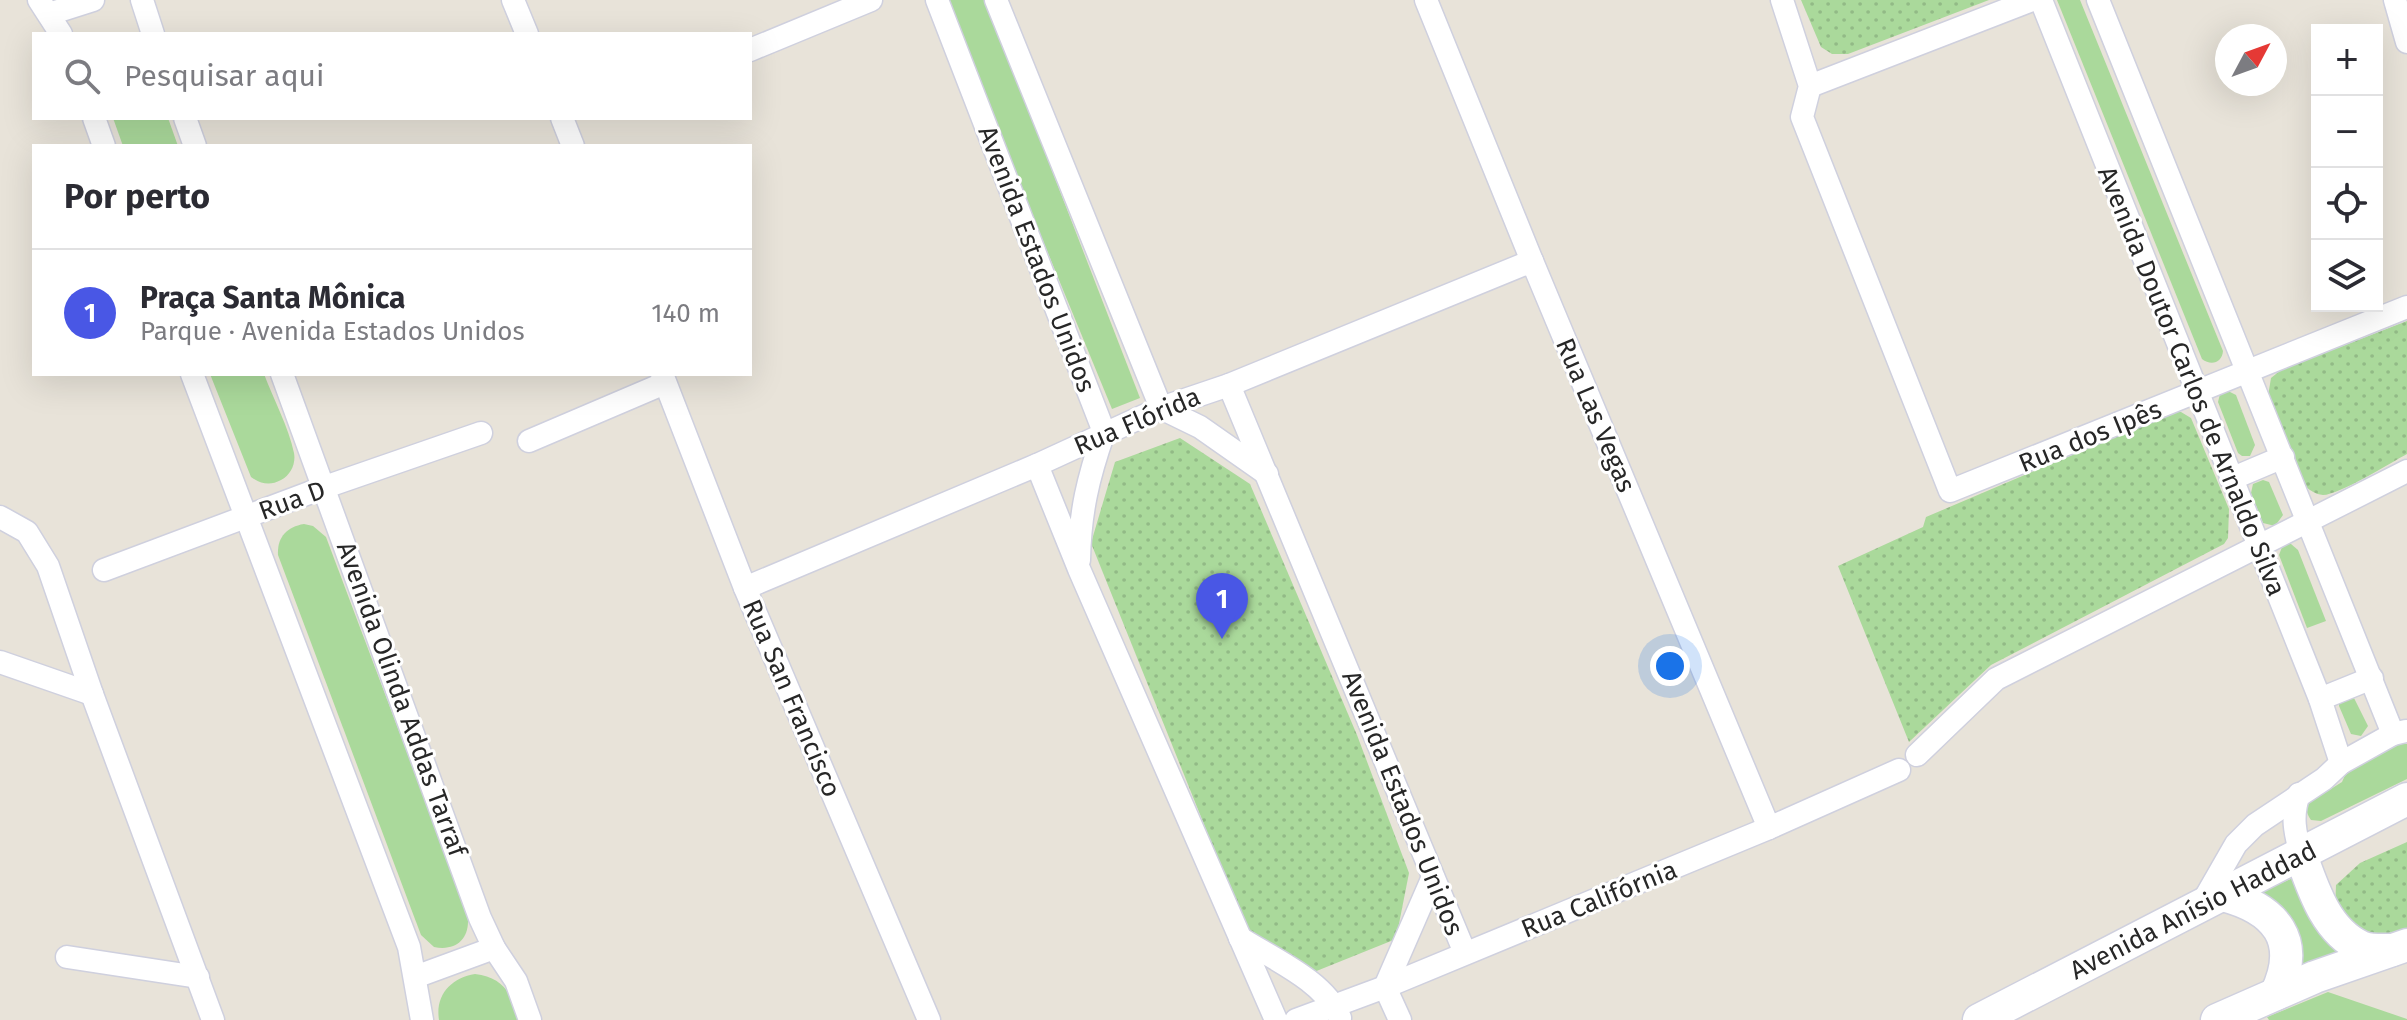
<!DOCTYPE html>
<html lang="pt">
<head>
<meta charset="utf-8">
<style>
  body { margin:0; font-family:"Fira Sans",sans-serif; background:#f2f2f3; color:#2b2b33 }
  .controls { position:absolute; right:24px; top:24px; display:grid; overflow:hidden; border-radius:0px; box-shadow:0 8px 32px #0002 }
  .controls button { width:72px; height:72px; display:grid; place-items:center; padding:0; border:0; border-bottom:2px solid #e1e1e2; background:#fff; color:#2b2b33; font:40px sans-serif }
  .compass { position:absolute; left:2215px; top:24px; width:72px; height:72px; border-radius:50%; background:#fff; box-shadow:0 8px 32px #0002; rotate:49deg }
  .you { position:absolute; left:1670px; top:666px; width:28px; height:28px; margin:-20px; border:6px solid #fff; border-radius:50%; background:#1a73e8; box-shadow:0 0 0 12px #1a73e833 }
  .badge { display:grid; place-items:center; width:52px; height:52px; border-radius:50%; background:#4957e5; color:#fff; font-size:26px; font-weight:700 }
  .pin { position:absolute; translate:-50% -66px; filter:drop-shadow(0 2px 4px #0008) }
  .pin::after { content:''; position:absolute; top:42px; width:28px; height:24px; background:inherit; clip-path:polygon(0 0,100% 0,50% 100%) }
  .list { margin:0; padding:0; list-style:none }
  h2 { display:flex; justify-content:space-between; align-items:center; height:104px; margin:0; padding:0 32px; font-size:34px }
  h2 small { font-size:26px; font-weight:400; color:#7c7c81 }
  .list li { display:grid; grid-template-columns:52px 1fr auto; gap:24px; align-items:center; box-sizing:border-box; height:128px; padding:0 32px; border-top:2px solid #e1e1e2 }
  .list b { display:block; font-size:30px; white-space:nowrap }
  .list p { margin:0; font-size:26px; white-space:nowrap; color:#7c7c81 }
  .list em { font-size:26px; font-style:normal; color:#7c7c81 }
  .icon { flex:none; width:44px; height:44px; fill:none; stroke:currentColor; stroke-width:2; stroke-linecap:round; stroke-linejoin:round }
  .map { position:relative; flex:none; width:2407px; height:1020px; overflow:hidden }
  .search { position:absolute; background:#fff; box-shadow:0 8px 32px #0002; left:32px; top:32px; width:720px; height:88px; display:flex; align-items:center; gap:20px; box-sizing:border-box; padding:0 28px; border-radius:0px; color:#7c7c81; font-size:30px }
  .panel { position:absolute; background:#fff; box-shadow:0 8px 32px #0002; left:32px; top:144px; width:720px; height:232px; border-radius:0px }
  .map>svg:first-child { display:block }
  .grass { fill:#aad99b }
  .park { fill:url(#park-dots) }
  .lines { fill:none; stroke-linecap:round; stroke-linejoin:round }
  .minor-casing { stroke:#cfd0de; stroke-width:25 }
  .secondary-casing { stroke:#cfd0de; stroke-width:35 }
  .minor { stroke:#fff; stroke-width:22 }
  .secondary { stroke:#fff; stroke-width:32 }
  .labels { text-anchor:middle; stroke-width:6; stroke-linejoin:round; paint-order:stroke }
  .street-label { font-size:26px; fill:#272727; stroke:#fff }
</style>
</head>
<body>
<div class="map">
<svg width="2407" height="1020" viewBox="0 0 2407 1020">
  <defs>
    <pattern id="park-dots" width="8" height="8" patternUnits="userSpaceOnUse" patternTransform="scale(2)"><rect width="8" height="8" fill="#aad99b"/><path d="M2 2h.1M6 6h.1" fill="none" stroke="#92ba86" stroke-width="1.8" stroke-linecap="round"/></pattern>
  </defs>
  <rect width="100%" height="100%" fill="#e8e3d9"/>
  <g class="grass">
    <polygon points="944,0 986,0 1140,398 1112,409"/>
    <path d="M2057,0H2080L2223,351C2222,363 2211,366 2202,359Z"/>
    <polygon points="113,118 168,118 178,146 123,146"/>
    <path d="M210,374H264C273,398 289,428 294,453C296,463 291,475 281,480C270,486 261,484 251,477Z"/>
    <polygon points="2228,391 2236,395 2255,445 2250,456 2242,456 2238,453 2218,402 2220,394"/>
    <polygon points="2263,480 2269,482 2283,515 2275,526 2263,523 2251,493 2253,484"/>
    <path d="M304,524L313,526L326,537L467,912C472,936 458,952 434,947L421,935L278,555C277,538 286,527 304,524Z"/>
    <polygon points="2286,544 2291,544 2298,550 2326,621 2307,628 2279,555 2282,547"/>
    <polygon points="2353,696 2368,726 2361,736 2351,734 2339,706 2339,702"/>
    <path d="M2393,744H2407V779L2321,821L2311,820C2306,813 2305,808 2310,802L2342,782L2350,764Z"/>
    <polygon points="2298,876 2346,952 2297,971 2251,896"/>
    <path d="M475,974C504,977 512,996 523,1020H439C435,995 451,978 475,974Z"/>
    <polygon points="2328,992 2407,1019 2407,1020 2269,1020 2267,1017"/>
  </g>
  <g class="park">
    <polygon points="1801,0 1989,0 1848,54 1832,54 1821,47"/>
    <path d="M2407,321V454C2390,463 2339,495 2323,495C2315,494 2311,491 2305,486L2268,396L2271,378L2281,370Z"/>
    <polygon points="2173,412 2181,412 2191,418 2229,509 2228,538 2224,544 1991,665 1909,742 1838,566 1923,527 1926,517"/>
    <polygon points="1180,438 1250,484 1357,735 1409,873 1396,939 1314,972 1246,929 1091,543 1115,462"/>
    <path d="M2407,842V931C2373,944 2359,935 2335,912L2336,885L2360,863Z"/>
  </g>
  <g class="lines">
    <g class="minor-casing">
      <g id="minor">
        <polyline points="39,0 61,34"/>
        <polyline points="142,0 153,34"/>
        <polyline points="513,0 527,34"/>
        <path d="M937,0L1104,432C1088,478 1080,512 1079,560"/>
        <polyline points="996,0 1161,408 1200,427 1267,474"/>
        <polyline points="1426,0 1532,261 1769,828"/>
        <polyline points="1782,0 1810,86 1802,117 1950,491 2407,307"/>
        <polyline points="2041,0 2320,699 2341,763"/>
        <polyline points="2098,0 2393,734"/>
        <polyline points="2395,0 2407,42"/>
        <polyline points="49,14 93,0"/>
        <polyline points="750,50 871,0"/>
        <polyline points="1810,86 2032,0"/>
        <polyline points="94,118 104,146"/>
        <polyline points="185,118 195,146"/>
        <polyline points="562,118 573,146"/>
        <polyline points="192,374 409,947 422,1020"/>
        <polyline points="282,374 480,918 494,948 516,981 530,1020"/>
        <polyline points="662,374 745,588 929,1020"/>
        <polyline points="1229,385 1465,953"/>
        <polyline points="529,441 665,383"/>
        <polyline points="1037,465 1079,569 1276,1020"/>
        <polyline points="2231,479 2283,457"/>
        <polyline points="0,517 27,532 48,566 92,694 213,1020"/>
        <polyline points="104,570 325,487 481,433"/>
        <polyline points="745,588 1037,465 1161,408 1229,385 1532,261"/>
        <polyline points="0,662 92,694"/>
        <polyline points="2320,699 2372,678"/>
        <polyline points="1917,755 1996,679 2407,471"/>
        <path d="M2299,794C2291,816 2295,833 2301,855"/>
        <polyline points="2201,905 2236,844 2255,825 2324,779 2341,763 2393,734 2406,731"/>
        <path d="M1240,938C1273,959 1325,981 1340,1018"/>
        <polyline points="67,957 198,977"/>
        <polyline points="415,977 494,948"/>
        <polyline points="1296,1020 1385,987 1769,828 1899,770"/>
        <polyline points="1400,1020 1385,987 1433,877"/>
      </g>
    </g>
    <g class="secondary-casing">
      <g id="secondary">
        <path d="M2301,855C2313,889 2326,931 2361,947C2370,951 2383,950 2392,950"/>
        <path d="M2223,895C2276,909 2302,940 2276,994"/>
        <polyline points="1979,1020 2407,799"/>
        <polyline points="2217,1020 2315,977 2407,945"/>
      </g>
    </g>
    <use href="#minor" class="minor"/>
    <use href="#secondary" class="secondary"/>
  </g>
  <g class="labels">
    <g class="street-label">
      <text transform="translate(1037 259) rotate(69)" y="9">Avenida Estados Unidos</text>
      <text transform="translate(2192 381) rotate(68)" y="9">Avenida Doutor Carlos de Arnaldo Silva</text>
      <text transform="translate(1596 415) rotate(67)" y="9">Rua Las Vegas</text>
      <text transform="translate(1137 421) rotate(-23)" y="9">Rua Flórida</text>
      <text transform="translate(2090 436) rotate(-22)" y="9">Rua dos Ipês</text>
      <text transform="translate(292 500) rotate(-20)" y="9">Rua D</text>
      <text transform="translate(792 698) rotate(67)" y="9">Rua San Francisco</text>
      <text transform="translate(402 699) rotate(70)" y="9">Avenida Olinda Addas Tarraf</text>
      <text transform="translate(1403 803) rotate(68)" y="9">Avenida Estados Unidos</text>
      <text transform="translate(1599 899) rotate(-22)" y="9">Rua Califórnia</text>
      <text transform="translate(2193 910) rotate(-27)" y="9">Avenida Anísio Haddad</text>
    </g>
  </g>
</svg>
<div class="controls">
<button>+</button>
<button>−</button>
<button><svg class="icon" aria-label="locate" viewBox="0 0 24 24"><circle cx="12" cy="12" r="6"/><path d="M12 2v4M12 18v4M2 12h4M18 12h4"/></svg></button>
<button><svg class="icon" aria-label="layers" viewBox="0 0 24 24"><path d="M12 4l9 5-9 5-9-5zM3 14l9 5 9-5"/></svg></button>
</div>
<svg class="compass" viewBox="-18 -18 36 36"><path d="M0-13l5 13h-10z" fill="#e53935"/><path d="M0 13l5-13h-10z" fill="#7c7c81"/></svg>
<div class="you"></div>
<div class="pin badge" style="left:1222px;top:639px">1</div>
<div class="search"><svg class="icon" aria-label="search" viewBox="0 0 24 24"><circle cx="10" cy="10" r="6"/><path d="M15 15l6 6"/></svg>Pesquisar aqui</div>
<section class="panel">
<h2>Por perto<small></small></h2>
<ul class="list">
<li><span class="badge">1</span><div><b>Praça Santa Mônica</b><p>Parque · Avenida Estados Unidos</p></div><em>140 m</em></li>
</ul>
</section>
</div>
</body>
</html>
